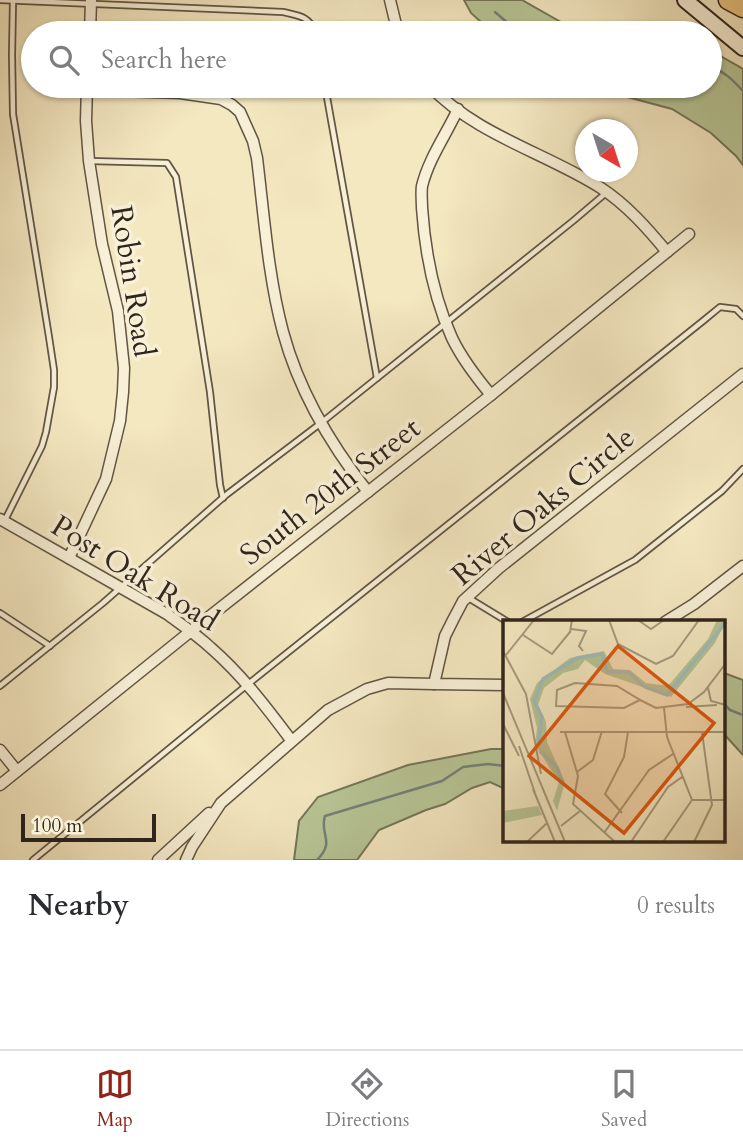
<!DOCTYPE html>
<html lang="en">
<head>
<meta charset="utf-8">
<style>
  body { margin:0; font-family:Cardo,serif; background:#f7f7f7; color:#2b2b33 }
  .compass { position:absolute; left:575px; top:119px; width:63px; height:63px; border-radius:50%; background:#fff; box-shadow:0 2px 5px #0004; rotate:141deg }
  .scale { position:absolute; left:21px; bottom:18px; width:135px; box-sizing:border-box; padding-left:7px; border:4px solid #30251c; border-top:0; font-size:19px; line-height:24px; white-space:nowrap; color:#30251c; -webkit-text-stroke:5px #f8f0d7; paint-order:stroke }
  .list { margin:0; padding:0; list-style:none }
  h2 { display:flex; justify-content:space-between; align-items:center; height:91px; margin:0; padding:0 28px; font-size:30px }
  h2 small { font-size:23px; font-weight:400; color:#7c7c81 }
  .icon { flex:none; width:38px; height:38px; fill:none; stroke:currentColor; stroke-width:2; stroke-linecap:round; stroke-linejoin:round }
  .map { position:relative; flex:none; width:743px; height:860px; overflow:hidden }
  .search { position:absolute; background:#fff; box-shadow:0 2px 5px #0004; left:21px; right:21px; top:21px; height:77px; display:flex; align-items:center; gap:18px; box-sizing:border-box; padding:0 24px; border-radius:38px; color:#7c7c81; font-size:26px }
  .sheet { height:189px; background:#fff }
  nav { display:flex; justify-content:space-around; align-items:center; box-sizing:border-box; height:98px; border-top:2px solid #e1e1e2; background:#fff; font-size:19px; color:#7c7c81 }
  nav a { display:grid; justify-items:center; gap:4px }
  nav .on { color:#8f2418 }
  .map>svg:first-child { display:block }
  .green { fill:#b8c696; stroke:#747659; stroke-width:2 }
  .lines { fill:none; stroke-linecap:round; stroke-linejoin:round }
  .stream { stroke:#73817b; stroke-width:2.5 }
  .lane-casing { stroke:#615645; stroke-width:8 }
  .street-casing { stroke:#615645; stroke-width:13 }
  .secondary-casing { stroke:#30251c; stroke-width:18 }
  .highway-casing { stroke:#30251c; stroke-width:21 }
  .lane { stroke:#f8f0d7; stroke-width:4.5 }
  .street { stroke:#f8f0d7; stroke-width:10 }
  .secondary { stroke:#f8f0d7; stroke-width:14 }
  .highway { stroke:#eac480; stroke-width:18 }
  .labels { text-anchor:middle; stroke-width:7; stroke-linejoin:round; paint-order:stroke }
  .street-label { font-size:30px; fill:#30251c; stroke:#f8f0d7 }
  .inset-river { fill:none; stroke:#9fbebb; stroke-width:3.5 }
  .inset-road { fill:none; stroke:#a69a7f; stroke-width:2 }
  .view { fill:#df560d; fill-opacity:0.15; stroke:#df560d; stroke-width:3.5 }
  .inset-edge { fill:none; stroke:#30251c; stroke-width:3.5 }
</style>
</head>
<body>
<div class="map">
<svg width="743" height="860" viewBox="0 0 743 860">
  <rect width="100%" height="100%" fill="#f4e8c1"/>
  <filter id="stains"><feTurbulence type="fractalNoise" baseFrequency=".00286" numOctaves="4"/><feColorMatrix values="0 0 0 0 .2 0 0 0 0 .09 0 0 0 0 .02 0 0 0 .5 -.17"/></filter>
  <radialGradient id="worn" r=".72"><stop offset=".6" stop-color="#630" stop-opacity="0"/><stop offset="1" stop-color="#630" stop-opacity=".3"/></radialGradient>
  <g class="green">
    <polygon points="464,0 522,0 580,33 493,33 471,13"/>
    <polygon points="710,50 743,69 743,165 736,156 711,133 672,109 605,91 595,86 710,86"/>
    <polygon points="724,673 743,680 743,755 724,734"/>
    <polygon points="491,749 505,749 505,789 490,782 472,788 445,804 426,810 379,830 357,860 294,860 299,821 318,797 408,765"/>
  </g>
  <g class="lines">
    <g class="stream">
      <polyline points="495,12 510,25 527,33"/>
      <path d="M710,67C724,71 733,80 743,91"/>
      <polyline points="724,704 730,710 743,715"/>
      <path d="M317,860C336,841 319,835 325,816L442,781L463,767L488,764L505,766"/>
    </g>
    <g class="lane-casing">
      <g id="lane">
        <path d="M0,0L283,12C300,16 309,16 316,33"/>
        <polyline points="325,86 377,378"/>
        <polyline points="90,161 167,163 176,177 210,392 220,485 223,498"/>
        <polyline points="4,522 42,446 46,432 54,387 54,370 49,337 13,114 12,55 13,1"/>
        <polyline points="467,597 508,622"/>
        <polyline points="0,613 50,646"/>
        <polyline points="522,622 635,560 722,491 743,469"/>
        <polyline points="0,686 103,603 226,495 321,423 573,221 606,193"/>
        <polyline points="33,860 247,685 703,321 720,307 736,309 743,316"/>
      </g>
    </g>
    <g class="street-casing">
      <g id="street">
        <polyline points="390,0 398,33"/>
        <polyline points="90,33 91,0"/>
        <path d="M430,86C476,135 546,153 601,188C627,205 648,229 667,252"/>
        <path d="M87,90L180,93L221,99L232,105L240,112L253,141L257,158C264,215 268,276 283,332C299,391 330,444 368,492"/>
        <path d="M458,109C446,135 429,158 422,186C421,193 422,201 422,208C425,251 434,298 452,338C462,359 476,377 491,395"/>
        <path d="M0,519L167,614C182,625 197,635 211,648C242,675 267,708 291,740"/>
        <polyline points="69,558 106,479 120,421 123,392 124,368 118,311 102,244 89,161 86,121 87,86"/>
        <polyline points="665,622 694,604 743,566"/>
        <polyline points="505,685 434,684 445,636 454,618 463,601 499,568 743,374"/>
        <polyline points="0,750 17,771"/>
        <polyline points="0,785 191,631 491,395 689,234"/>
        <polyline points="158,860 209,813"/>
        <polyline points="186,860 192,847 221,803 328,710 367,689 388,683 434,684"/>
      </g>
    </g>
    <g class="secondary-casing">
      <polyline id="secondary" points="685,0 743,48"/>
    </g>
    <g class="highway-casing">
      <polyline id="highway" points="728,0 743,8"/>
    </g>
    <use href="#lane" class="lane"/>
    <use href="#street" class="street"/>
    <use href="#secondary" class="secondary"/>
    <use href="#highway" class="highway"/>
  </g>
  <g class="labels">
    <g class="street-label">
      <text transform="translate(133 281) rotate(81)" y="10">Robin Road</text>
      <text transform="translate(330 491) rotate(-38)" y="10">South 20th Street</text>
      <text transform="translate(543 506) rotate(-40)" y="10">River Oaks Circle</text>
      <text transform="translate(135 573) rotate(32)" y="10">Post Oak Road</text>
    </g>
  </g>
  <g transform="translate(503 620)">
    <rect width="222" height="222" fill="#f4e8c1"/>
    <path d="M214,0L222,3L212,23L168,77L102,54L82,40L75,49L60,53L41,68L35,85L43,102L44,122L62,162L54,191L50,181L56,162L32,125L34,108L27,79L34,63L67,38L101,31L110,49L127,50L143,63L165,66L205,19ZM35,186L39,195L0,203V191Z" fill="#b8c696"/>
    <path class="inset-river" d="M35,125L39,97L31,81L40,59L74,38L99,34L104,52H125L142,67L164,75L223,2M37,131L54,147L59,162"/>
    <path class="inset-road" d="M106,0L115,24L153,44L170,36L196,0M135,0L148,9L161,0M68,9L83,11L76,26L80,31M20,15L49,34L67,12L69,0M0,31L23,74L38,154M3,35L31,0M72,63L114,66L137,80L121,88L53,86L54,70ZM205,68L208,81L223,85M0,73L62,222M137,80L153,88L185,84L201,72L223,43M183,87L214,85M161,88L164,117L189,180M0,104L16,136M57,112H223M62,112L75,156L70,184L112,222M16,126L32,173M74,152L90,140L99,111M30,169L52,222M189,180H223M119,193L102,174L121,137L125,112M58,206L77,191M101,213L146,150L170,134M24,222L44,203M128,222L165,167L179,157M160,222L189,180M191,222L209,185L199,112"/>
    <path class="view" d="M115,26L211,103L121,213L26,136Z"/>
    <rect width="222" height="222" class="inset-edge"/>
  </g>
  <rect width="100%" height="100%" filter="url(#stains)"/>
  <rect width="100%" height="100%" fill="url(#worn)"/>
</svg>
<svg class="compass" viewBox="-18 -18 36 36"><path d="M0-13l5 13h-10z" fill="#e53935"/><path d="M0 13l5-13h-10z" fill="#7c7c81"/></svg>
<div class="scale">100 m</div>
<div class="search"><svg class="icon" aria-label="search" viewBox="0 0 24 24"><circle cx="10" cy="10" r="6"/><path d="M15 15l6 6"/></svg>Search here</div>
</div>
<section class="sheet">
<h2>Nearby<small>0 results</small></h2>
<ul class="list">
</ul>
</section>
<nav>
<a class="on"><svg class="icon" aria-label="map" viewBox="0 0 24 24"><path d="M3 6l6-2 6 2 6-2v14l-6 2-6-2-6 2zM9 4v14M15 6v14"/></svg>Map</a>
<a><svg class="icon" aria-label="directions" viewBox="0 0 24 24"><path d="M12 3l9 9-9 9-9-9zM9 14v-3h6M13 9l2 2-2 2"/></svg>Directions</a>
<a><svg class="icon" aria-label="saved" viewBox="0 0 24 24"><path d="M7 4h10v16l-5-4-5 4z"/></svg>Saved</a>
</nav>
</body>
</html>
